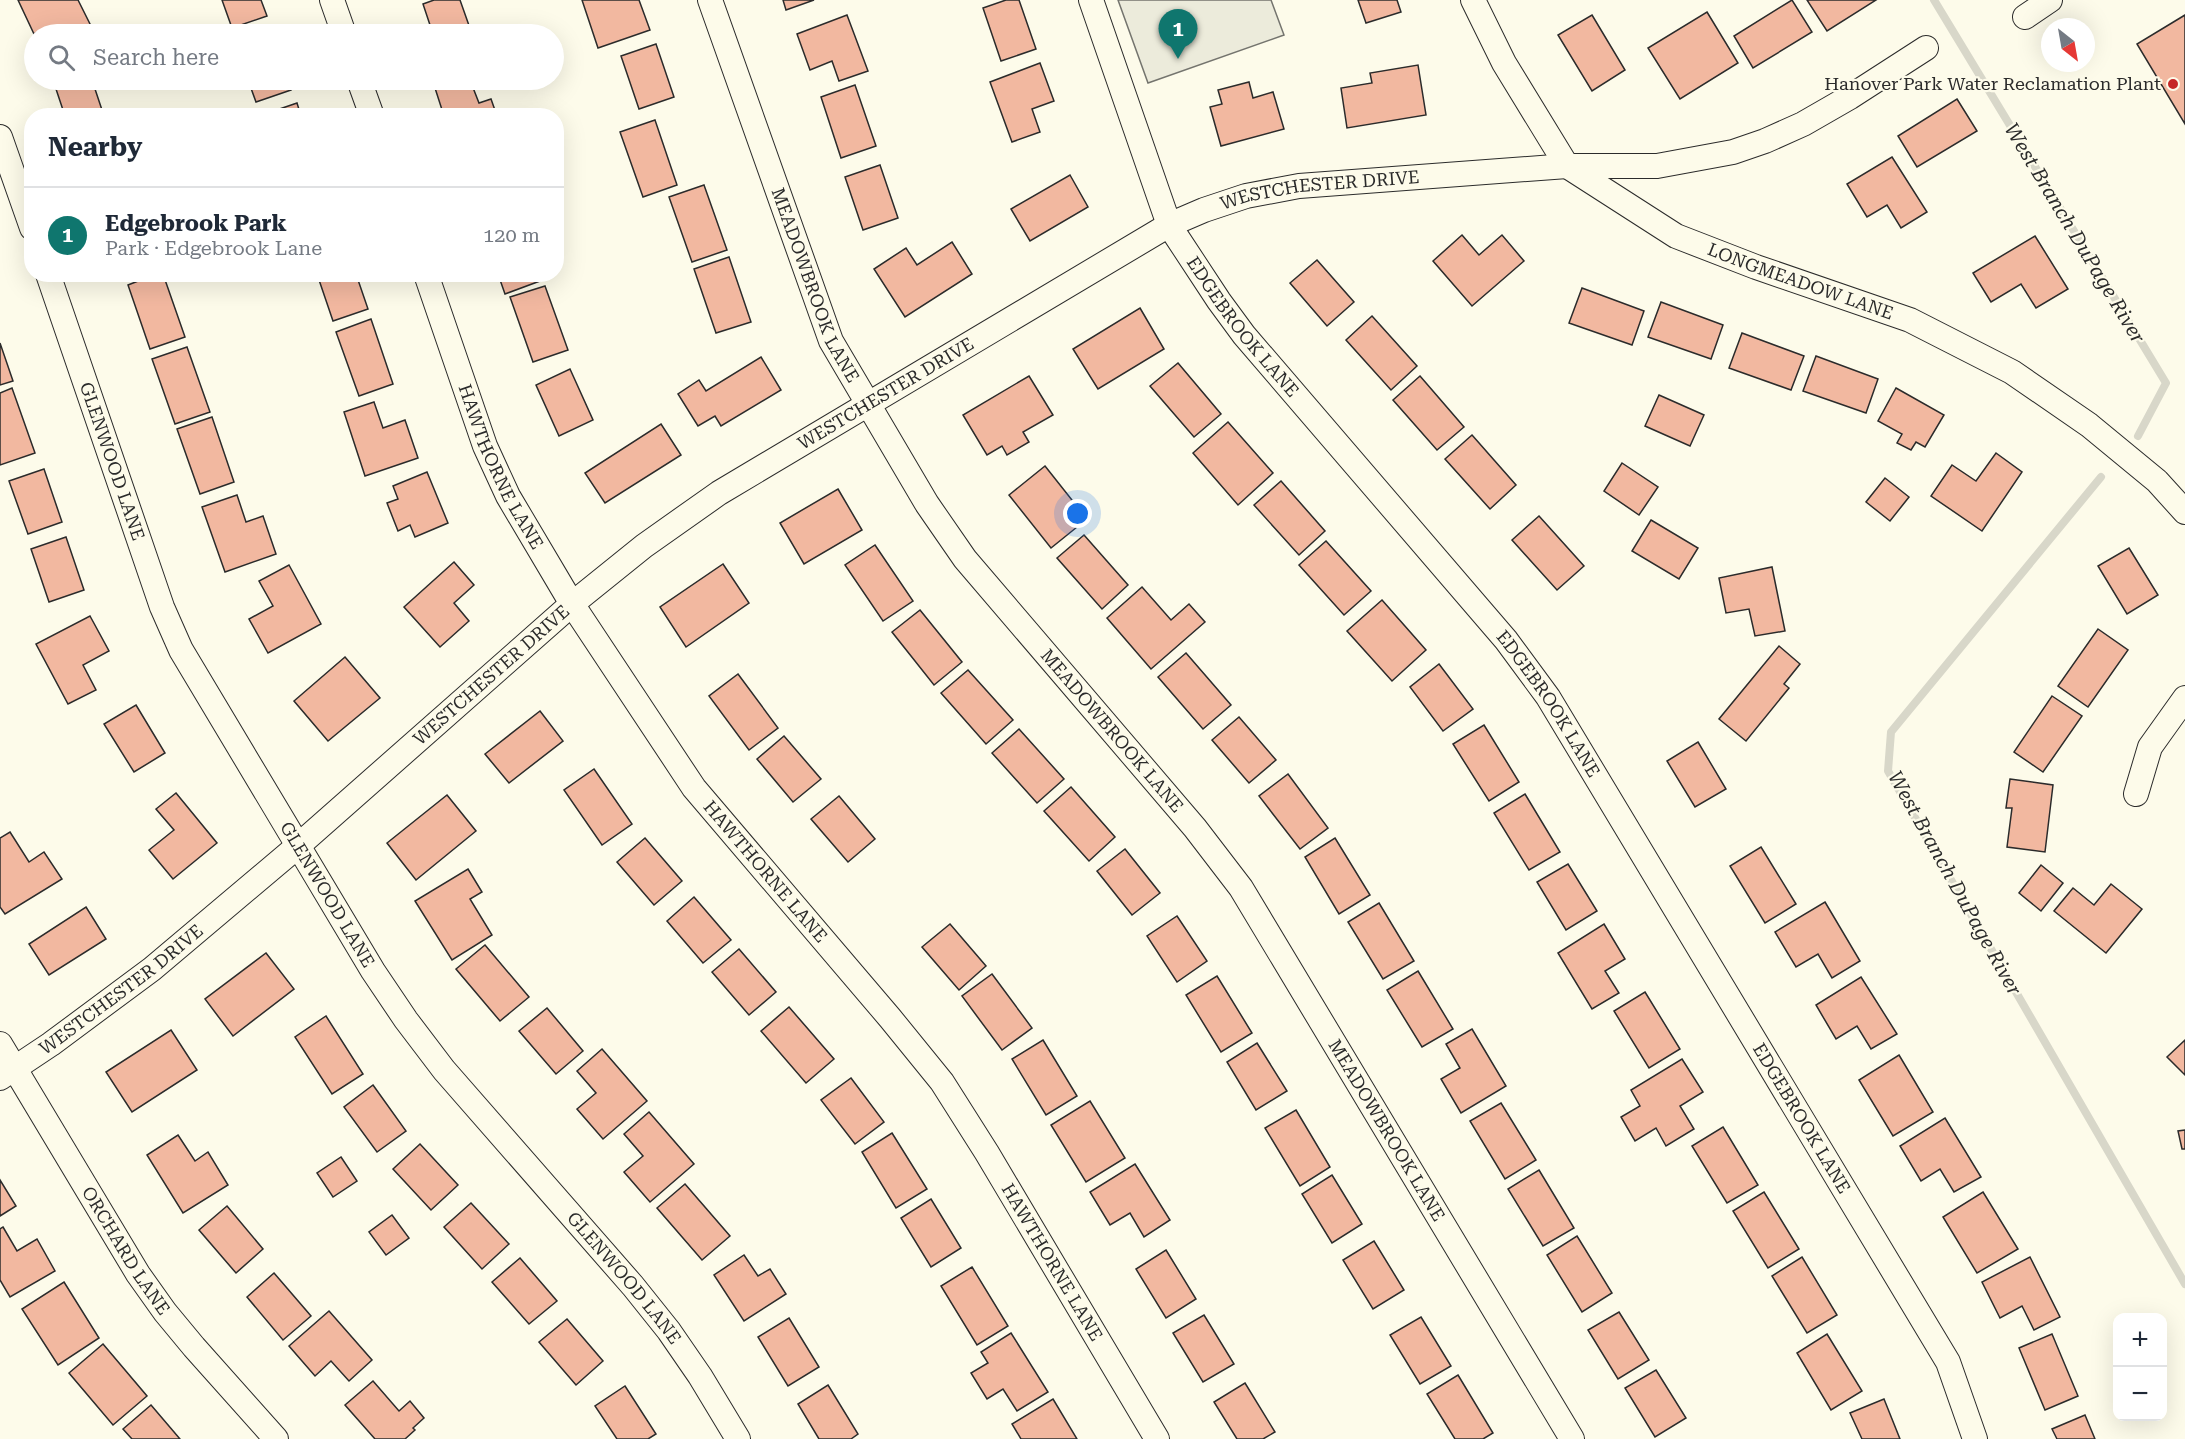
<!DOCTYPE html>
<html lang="en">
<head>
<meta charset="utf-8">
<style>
  body { margin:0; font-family:"Roboto Serif",serif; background:#f6f6f7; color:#1f2937 }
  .controls { position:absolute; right:18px; bottom:18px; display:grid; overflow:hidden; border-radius:12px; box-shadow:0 6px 24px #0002 }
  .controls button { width:54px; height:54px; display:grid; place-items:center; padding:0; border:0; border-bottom:2px solid #e0e1e3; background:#fff; color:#1f2937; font:30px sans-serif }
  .compass { position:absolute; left:2041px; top:18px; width:54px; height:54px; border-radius:50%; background:#fff; box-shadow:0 6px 24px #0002; rotate:149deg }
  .you { position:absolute; left:1078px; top:514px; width:21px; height:21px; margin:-15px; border:4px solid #fff; border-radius:50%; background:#1a73e8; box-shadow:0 0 0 9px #1a73e833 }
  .badge { display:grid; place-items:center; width:39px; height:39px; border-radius:50%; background:#0f766e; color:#fff; font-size:20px; font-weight:700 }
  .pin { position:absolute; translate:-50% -50px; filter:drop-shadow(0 2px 3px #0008) }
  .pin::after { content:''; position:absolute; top:32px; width:21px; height:18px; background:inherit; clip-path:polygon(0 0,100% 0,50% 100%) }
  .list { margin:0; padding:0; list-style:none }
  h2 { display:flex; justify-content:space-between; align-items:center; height:78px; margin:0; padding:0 24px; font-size:26px }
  h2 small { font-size:20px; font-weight:400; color:#747a83 }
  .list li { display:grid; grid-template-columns:39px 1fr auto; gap:18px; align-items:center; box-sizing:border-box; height:96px; padding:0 24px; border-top:2px solid #e0e1e3 }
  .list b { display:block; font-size:22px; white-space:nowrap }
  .list p { margin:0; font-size:20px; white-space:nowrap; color:#747a83 }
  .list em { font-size:20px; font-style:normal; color:#747a83 }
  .icon { flex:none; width:33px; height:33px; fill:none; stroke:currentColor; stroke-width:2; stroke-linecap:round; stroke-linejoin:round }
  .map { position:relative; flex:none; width:2185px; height:1439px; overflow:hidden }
  .search { position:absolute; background:#fff; box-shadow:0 6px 24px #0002; left:24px; top:24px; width:540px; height:66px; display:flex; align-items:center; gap:15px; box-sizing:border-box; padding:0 21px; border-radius:33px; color:#747a83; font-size:22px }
  .panel { position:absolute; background:#fff; box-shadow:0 6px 24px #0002; left:24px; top:108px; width:540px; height:174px; border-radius:24px }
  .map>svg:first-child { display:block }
  .green { fill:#ecebdb; stroke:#74746e; stroke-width:1.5 }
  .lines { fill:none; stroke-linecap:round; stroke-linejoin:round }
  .stream { stroke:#d8d7c9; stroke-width:8 }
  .building { fill:#f2b8a0; stroke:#2b2b2b; stroke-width:1.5 }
  .minor-casing { stroke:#2b2b2b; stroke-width:26 }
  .minor { stroke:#fdfbea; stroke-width:24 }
  .poi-dot { fill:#c62828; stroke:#fdfbea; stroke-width:2 }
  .labels { text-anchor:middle; stroke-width:4.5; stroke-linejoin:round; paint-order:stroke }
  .poi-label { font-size:18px; fill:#2b2b2b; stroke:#fdfbea; text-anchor:end }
  .street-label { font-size:18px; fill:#2b2b2b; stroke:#fdfbea }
  .water-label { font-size:20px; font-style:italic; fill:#2b2b2b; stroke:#fdfbea }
</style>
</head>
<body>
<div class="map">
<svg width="2185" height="1439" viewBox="0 0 2185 1439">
  <rect width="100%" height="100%" fill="#fdfbea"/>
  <polygon class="green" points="1118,0 1271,0 1284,35 1148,83"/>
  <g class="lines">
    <g class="stream">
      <polyline points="1934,0 2166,383 2138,436"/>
      <polyline points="2101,477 1891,732 1888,771 2185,1284"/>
    </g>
  </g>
  <g class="building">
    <polygon points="18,0 78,0 95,34 52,34 48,27 34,34"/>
    <polygon points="222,0 261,0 267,16 232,28"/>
    <polygon points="434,0 460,0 472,34 433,34 423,4"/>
    <polygon points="582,0 639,0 650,30 598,48"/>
    <polygon points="783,0 814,0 786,10"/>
    <polygon points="1006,0 1019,0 1036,49 1001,61 983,8"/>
    <polygon points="1358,0 1397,0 1401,12 1366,23"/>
    <polygon points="1792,0 1812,32 1753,68 1734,36"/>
    <polygon points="1807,0 1876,0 1827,31"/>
    <polygon points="1707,12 1738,63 1680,99 1648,48"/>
    <polygon points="847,15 868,71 839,81 832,61 810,70 797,34"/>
    <polygon points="1592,15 1625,70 1592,91 1558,35"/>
    <polygon points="2185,15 2185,124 2137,44"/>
    <polygon points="268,25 272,34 242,34"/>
    <polygon points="656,44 674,97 639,109 621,56"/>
    <polygon points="1040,63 1054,101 1032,109 1040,132 1012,142 990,82"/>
    <polygon points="1418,65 1426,115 1347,128 1341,88 1372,83 1370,73"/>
    <polygon points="53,80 92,80 104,116 65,116"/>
    <polygon points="248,80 287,80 291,90 256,102"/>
    <polygon points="459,80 470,80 479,103 491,99 497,116 444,116 435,88"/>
    <polygon points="1249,82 1253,98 1273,92 1284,129 1221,146 1210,107 1222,104 1218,90"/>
    <polygon points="855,85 876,146 841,158 821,97"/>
    <polygon points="1957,99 1977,131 1917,167 1898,136"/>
    <polygon points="297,103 301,116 262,115"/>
    <polygon points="655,120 677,185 643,197 620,132"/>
    <polygon points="1892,157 1927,212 1901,228 1887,205 1867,217 1847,184"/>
    <polygon points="880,165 898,218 863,230 845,177"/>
    <polygon points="1070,175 1088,207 1030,241 1011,209"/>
    <polygon points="704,185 727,250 692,262 669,197"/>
    <polygon points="1462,235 1479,255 1502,235 1524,261 1472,306 1433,261"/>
    <polygon points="2035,236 2068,289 2036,308 2021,284 1991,302 1973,273"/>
    <polygon points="952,242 972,274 905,317 874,269 906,248 917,265"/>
    <polygon points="729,257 751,322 716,333 694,269"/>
    <polygon points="1317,260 1354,302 1327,326 1290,283"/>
    <polygon points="156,274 163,274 185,337 150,349 128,285"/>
    <polygon points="317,274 356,274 368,309 333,321"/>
    <polygon points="498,274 537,274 540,281 505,294"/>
    <polygon points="545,286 568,350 533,362 510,297"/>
    <polygon points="1582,288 1644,311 1632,345 1569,323"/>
    <polygon points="1661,302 1723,325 1711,359 1648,337"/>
    <polygon points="1140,308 1164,349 1098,389 1073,349"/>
    <polygon points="1372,316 1417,366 1391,390 1346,340"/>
    <polygon points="371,319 393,384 359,396 336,332"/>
    <polygon points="1742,333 1804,356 1791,390 1729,368"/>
    <polygon points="0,343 13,381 0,385"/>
    <polygon points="187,347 210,412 175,424 152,359"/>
    <polygon points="1816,356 1878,379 1866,413 1803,391"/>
    <polygon points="761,357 781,390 721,426 715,416 698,426 678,394 699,380 706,391"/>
    <polygon points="1178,363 1221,414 1194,437 1150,386"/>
    <polygon points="570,369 593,420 559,436 536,385"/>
    <polygon points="1029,376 1053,415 1023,432 1029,442 1007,455 1002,446 987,455 963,415"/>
    <polygon points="1420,376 1464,427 1437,450 1393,400"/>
    <polygon points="12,388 35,453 0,465 0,393"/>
    <polygon points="1896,388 1944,415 1925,447 1916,442 1911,450 1897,443 1902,434 1878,421"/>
    <polygon points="1659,395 1704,415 1690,446 1645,426"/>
    <polygon points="374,402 383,428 405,420 418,458 365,476 344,412"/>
    <polygon points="212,417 234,482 200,494 177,429"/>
    <polygon points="1228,422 1273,473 1238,505 1193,453"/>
    <polygon points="661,424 681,455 605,503 585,473"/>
    <polygon points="1472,435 1516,485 1490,509 1445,459"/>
    <polygon points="1996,453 2022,472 1982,531 1931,496 1952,465 1976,481"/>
    <polygon points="1622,463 1658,487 1639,515 1604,491"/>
    <polygon points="1045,466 1087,519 1051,548 1009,495"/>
    <polygon points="44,469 62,522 28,534 9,481"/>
    <polygon points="427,472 448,523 415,537 410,525 398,531 387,503 398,499 393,486"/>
    <polygon points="1885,478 1909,497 1890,521 1866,502"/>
    <polygon points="1281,481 1325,531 1299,555 1254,505"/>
    <polygon points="838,489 862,530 804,564 780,523"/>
    <polygon points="237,495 246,522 263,516 276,554 225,572 202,507"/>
    <polygon points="1539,516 1584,566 1557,590 1512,540"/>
    <polygon points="1651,520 1698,548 1679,579 1632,551"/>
    <polygon points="1084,535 1128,585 1102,609 1057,558"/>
    <polygon points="66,537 84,590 49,602 31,549"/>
    <polygon points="1326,541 1371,591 1344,615 1299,565"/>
    <polygon points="875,545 913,601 883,621 845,565"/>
    <polygon points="2129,548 2158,595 2127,614 2098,566"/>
    <polygon points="454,562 474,585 454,603 469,621 440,647 404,607"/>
    <polygon points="723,564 749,603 686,647 660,607"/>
    <polygon points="289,565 321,624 268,653 249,619 273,606 259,581"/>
    <polygon points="1772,567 1785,631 1755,636 1749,609 1726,613 1719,578"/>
    <polygon points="1142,587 1171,620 1189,604 1205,622 1151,669 1107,618"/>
    <polygon points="1382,600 1426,650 1392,681 1347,631"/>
    <polygon points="920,610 962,662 934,685 892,632"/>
    <polygon points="90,616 109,651 83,665 96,690 68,704 36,644"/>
    <polygon points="2098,629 2128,650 2088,707 2058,686"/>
    <polygon points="1779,646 1800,664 1784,684 1789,688 1746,741 1719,719"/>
    <polygon points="1186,653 1231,705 1203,729 1158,677"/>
    <polygon points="345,657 380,698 328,741 294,701"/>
    <polygon points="1439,664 1473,709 1443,731 1410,687"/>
    <polygon points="968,670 1013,720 986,744 941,693"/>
    <polygon points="738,674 778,728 749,750 709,696"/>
    <polygon points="2052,696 2082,716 2043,772 2014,752"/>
    <polygon points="136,705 165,753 134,772 104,724"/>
    <polygon points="540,711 563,741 509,783 485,754"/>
    <polygon points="1239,717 1276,760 1249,783 1212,740"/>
    <polygon points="1484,725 1519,782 1489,801 1453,744"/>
    <polygon points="1019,729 1064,779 1037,803 992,753"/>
    <polygon points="784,736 821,779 793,802 757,759"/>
    <polygon points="1698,742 1726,789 1695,807 1667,761"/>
    <polygon points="594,769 632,824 602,845 564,790"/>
    <polygon points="1288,774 1328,828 1300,849 1259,796"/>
    <polygon points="2010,779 2053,785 2045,852 2007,847 2012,808 2006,808"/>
    <polygon points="1071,787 1115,837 1089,861 1044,811"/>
    <polygon points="176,793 217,843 173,879 149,850 174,830 156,809"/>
    <polygon points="1525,794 1560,852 1529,870 1494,813"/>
    <polygon points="447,795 476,831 416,880 387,843"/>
    <polygon points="839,796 875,839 848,862 811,819"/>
    <polygon points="10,832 29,862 44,852 62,879 5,914 0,907 0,838"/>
    <polygon points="645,838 682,881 654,905 617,862"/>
    <polygon points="1335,838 1370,895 1339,914 1305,857"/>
    <polygon points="1761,847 1796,904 1765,923 1730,866"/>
    <polygon points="1125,849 1160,893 1132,915 1097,871"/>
    <polygon points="1568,864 1597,911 1566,930 1537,882"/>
    <polygon points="2041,865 2063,883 2041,911 2019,893"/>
    <polygon points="468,869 482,892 470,899 492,935 452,960 415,901"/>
    <polygon points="2111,884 2142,909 2106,953 2054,911 2073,888 2094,905"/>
    <polygon points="694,897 731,940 703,963 667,921"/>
    <polygon points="1825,902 1860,961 1832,978 1818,954 1796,967 1775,932"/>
    <polygon points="1379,903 1414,961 1383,979 1348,922"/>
    <polygon points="86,907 106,939 49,975 29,944"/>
    <polygon points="1177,916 1207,961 1177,982 1147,936"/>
    <polygon points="950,924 986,966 959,990 922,947"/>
    <polygon points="1604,924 1625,959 1605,971 1619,993 1592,1009 1558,953"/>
    <polygon points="485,945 529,997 500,1021 456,969"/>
    <polygon points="739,949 776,992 749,1015 712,972"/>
    <polygon points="266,953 294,989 233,1036 205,999"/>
    <polygon points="1418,971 1453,1029 1422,1047 1387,990"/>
    <polygon points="992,974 1032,1028 1002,1050 962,996"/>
    <polygon points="1217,976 1252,1033 1221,1052 1186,995"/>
    <polygon points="1861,977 1897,1034 1871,1049 1857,1026 1836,1039 1816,1005"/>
    <polygon points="1645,992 1680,1049 1649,1068 1614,1011"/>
    <polygon points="789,1007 834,1059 806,1083 761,1031"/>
    <polygon points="547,1008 583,1051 556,1074 519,1031"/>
    <polygon points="326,1016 363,1074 332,1094 295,1037"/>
    <polygon points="1472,1029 1506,1086 1461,1113 1441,1079 1460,1068 1446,1044"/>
    <polygon points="171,1030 197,1070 132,1112 106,1072"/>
    <polygon points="1043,1040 1077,1096 1046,1115 1012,1059"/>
    <polygon points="2185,1040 2185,1075 2167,1057"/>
    <polygon points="1257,1043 1287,1091 1256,1110 1227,1062"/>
    <polygon points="602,1049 647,1101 603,1139 577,1109 596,1093 577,1071"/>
    <polygon points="1899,1055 1933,1112 1893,1136 1859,1080"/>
    <polygon points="1682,1059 1703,1092 1680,1106 1694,1129 1666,1146 1656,1128 1635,1141 1621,1117 1640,1106 1631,1090"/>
    <polygon points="851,1078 884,1122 855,1144 821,1100"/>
    <polygon points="373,1085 406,1131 377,1152 344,1107"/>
    <polygon points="1090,1101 1125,1158 1086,1182 1051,1125"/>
    <polygon points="1501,1103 1536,1160 1505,1179 1470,1121"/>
    <polygon points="1296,1110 1330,1167 1300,1186 1265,1128"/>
    <polygon points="649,1112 694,1164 650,1202 624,1172 643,1156 624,1134"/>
    <polygon points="1945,1118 1981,1177 1954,1192 1940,1169 1921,1181 1900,1146"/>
    <polygon points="1723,1127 1758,1185 1727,1203 1692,1146"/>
    <polygon points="2185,1130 2185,1149 2182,1149 2178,1131"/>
    <polygon points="892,1133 927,1189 896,1208 862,1152"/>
    <polygon points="178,1135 195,1161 208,1152 228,1185 183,1213 147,1155"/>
    <polygon points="420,1144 458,1185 431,1210 393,1169"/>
    <polygon points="341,1157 357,1181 333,1197 317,1173"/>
    <polygon points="1135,1164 1170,1220 1144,1237 1130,1213 1110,1225 1090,1192"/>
    <polygon points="1539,1170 1574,1228 1543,1246 1508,1189"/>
    <polygon points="1332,1175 1362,1224 1332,1243 1302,1194"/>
    <polygon points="0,1180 16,1206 0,1216"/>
    <polygon points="685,1184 730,1236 702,1260 657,1208"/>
    <polygon points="1764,1192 1799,1249 1768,1268 1733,1211"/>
    <polygon points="1983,1192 2018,1249 1977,1273 1943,1217"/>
    <polygon points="931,1199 961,1248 931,1267 901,1218"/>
    <polygon points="471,1203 509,1244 482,1269 444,1227"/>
    <polygon points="227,1206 263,1249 236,1273 199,1230"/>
    <polygon points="392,1215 409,1238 386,1255 369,1232"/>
    <polygon points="3,1227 17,1251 37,1239 55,1271 10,1297 0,1280 0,1229"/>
    <polygon points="1577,1236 1612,1293 1582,1312 1547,1255"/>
    <polygon points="1374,1241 1404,1290 1373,1309 1343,1260"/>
    <polygon points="1166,1250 1196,1299 1166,1318 1136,1269"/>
    <polygon points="744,1255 758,1276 770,1269 786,1294 744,1321 714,1275"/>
    <polygon points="1802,1257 1837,1315 1807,1333 1772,1276"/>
    <polygon points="2030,1257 2060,1317 2034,1330 2022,1306 2000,1318 1982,1282"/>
    <polygon points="520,1258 557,1301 529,1324 492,1282"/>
    <polygon points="972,1267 1008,1326 977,1345 941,1286"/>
    <polygon points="274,1273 311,1316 283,1340 247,1297"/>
    <polygon points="64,1282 99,1338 58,1365 22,1309"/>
    <polygon points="329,1311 372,1360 349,1381 331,1361 315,1376 289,1346"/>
    <polygon points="1619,1312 1649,1360 1618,1379 1588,1330"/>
    <polygon points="1204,1315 1234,1364 1203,1382 1173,1333"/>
    <polygon points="1421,1317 1451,1366 1420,1384 1390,1335"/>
    <polygon points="789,1318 819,1367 788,1386 758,1337"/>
    <polygon points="567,1319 603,1361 576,1385 539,1342"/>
    <polygon points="1011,1333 1048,1392 1017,1411 1003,1389 987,1399 971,1373 988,1363 981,1352"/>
    <polygon points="1827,1334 1862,1391 1831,1410 1797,1353"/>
    <polygon points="2052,1334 2078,1396 2045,1410 2019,1348"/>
    <polygon points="103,1344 147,1396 113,1425 69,1373"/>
    <polygon points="1656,1370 1686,1418 1655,1437 1625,1388"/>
    <polygon points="1458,1375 1493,1433 1483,1439 1455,1439 1427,1394"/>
    <polygon points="373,1381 399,1411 410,1401 424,1418 413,1428 415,1430 405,1439 375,1439 345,1405"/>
    <polygon points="1245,1383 1275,1432 1263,1439 1237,1439 1214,1402"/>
    <polygon points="828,1385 858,1434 851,1439 819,1439 798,1404"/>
    <polygon points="625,1386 656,1434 648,1439 617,1439 595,1406"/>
    <polygon points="1053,1399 1077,1439 1021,1439 1012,1424"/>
    <polygon points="1884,1399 1900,1439 1862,1439 1850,1413"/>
    <polygon points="151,1405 180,1439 132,1439 123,1429"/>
    <polygon points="2085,1415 2095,1439 2057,1439 2052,1429"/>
  </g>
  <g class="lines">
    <g class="minor-casing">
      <g id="minor">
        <polyline points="332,0 344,34"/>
        <path id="s1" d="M710,0L831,341L927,504L965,559L1195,828L1241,888L1572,1439"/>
        <path id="s2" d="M1091,0L1169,225L1219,301L1244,335L1506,640L1548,697L1948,1362L1975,1439"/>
        <path id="s3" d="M1473,0L1504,63L1567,166L1676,236L1756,267L1910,320L2012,372L2089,425L2157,481L2185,512"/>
        <polyline points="2025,17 2050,0"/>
        <polyline points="359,80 372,116"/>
        <polyline points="0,137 32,228"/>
        <path id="s4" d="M48,274L162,607L181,650L373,971L406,1020L444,1070L633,1286L669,1331L700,1376L738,1439"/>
        <path id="s5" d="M426,274L485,446L508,496L572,604L694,788L890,1018L942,1082L987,1153L1157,1439"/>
        <polyline points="2136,794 2150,747 2185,698"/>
        <path id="s6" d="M0,1044L138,1274L165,1312L194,1347L276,1439"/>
        <path id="s7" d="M0,1078L51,1044L152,969L299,845L572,604L644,546L719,493L1169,225L1204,210L1246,196L1299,186L1567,166H1657L1733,152L1765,141L1803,124L1850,97L1926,48"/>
      </g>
    </g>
    <use href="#minor" class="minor"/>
  </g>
  <circle class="poi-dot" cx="2173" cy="84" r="6"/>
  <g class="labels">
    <g class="poi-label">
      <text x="2161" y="90">Hanover Park Water Reclamation Plant</text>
    </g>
    <g class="street-label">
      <text dy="6" stroke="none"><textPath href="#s7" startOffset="1608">WESTCHESTER DRIVE</textPath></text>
      <text dy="6" stroke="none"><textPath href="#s3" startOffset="453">LONGMEADOW LANE</textPath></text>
      <text dy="6" stroke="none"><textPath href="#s1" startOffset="304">MEADOWBROOK LANE</textPath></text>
      <text dy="6" stroke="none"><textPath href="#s2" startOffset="364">EDGEBROOK LANE</textPath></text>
      <text dy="6" stroke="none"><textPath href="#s7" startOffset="1122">WESTCHESTER DRIVE</textPath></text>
      <text dy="6" stroke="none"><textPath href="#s4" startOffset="198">GLENWOOD LANE</textPath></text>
      <text dy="6" stroke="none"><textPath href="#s5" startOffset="207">HAWTHORNE LANE</textPath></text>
      <text dy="6" stroke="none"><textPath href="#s7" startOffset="636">WESTCHESTER DRIVE</textPath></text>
      <text dy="6" stroke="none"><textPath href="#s2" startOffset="850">EDGEBROOK LANE</textPath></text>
      <text dy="6" stroke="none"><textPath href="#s1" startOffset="844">MEADOWBROOK LANE</textPath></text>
      <text dy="6" stroke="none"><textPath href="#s5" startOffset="693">HAWTHORNE LANE</textPath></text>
      <text dy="6" stroke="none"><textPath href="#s4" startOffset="684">GLENWOOD LANE</textPath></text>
      <text dy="6" stroke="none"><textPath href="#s7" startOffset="150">WESTCHESTER DRIVE</textPath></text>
      <text dy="6" stroke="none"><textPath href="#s2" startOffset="1336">EDGEBROOK LANE</textPath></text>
      <text dy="6" stroke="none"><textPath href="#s1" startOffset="1330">MEADOWBROOK LANE</textPath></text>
      <text dy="6" stroke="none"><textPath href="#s6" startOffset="242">ORCHARD LANE</textPath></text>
      <text dy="6" stroke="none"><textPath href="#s5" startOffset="1179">HAWTHORNE LANE</textPath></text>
      <text dy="6" stroke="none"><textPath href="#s4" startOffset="1170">GLENWOOD LANE</textPath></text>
    </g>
    <g class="water-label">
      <text transform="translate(2075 233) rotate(59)" y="7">West Branch DuPage River</text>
      <text transform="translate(1955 883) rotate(61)" y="7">West Branch DuPage River</text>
    </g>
  </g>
</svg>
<div class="controls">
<button>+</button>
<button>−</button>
</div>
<svg class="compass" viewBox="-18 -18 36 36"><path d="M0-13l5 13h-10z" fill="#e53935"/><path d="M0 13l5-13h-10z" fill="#747a83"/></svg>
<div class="you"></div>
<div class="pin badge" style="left:1178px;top:59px">1</div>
<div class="search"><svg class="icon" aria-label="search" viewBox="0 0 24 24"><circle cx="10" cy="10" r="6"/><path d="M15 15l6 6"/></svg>Search here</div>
<section class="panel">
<h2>Nearby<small></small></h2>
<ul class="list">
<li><span class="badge">1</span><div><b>Edgebrook Park</b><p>Park · Edgebrook Lane</p></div><em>120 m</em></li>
</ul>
</section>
</div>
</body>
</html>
